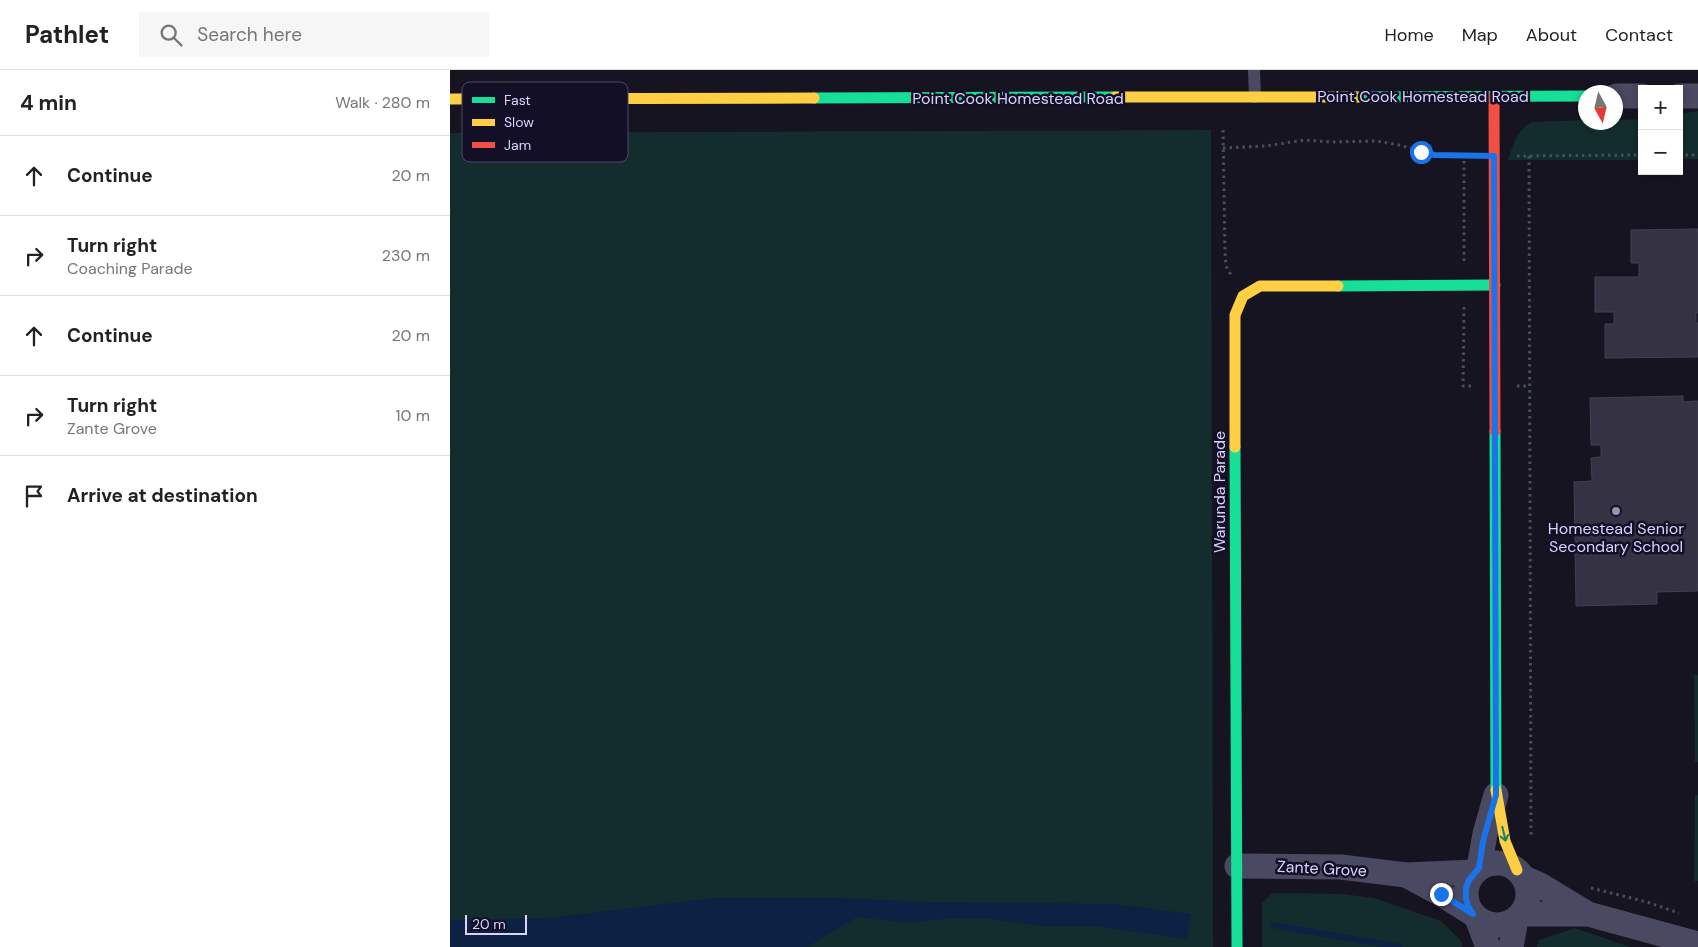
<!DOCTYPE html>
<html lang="en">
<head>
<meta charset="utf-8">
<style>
  body { margin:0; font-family:"DM Sans",sans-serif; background:#f6f6f6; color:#222 }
  .controls { position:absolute; right:15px; top:15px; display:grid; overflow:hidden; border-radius:0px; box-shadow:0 2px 8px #0003 }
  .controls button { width:45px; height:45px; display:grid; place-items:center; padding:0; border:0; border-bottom:1px solid #e0e0e0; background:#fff; color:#222; font:25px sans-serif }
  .compass { position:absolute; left:1128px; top:15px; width:45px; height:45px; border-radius:50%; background:#fff; box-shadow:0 2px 8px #0003; rotate:172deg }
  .scale { position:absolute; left:15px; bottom:12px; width:62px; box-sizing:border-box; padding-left:5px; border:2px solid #d9d4ff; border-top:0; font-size:14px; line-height:18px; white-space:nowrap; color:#d9d4ff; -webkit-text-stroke:4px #130f26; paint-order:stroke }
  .stop { position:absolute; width:15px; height:15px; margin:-11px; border:4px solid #1a73e8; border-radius:50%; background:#fff }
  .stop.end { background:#1a73e8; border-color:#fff; box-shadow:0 1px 5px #0008 }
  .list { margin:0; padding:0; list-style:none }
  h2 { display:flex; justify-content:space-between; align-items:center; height:65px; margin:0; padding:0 20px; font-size:21px }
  h2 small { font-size:16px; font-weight:400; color:#767676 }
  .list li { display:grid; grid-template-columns:32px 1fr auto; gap:15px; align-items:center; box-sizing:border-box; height:80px; padding:0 20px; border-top:1px solid #e0e0e0 }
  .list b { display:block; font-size:19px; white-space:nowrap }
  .list p { margin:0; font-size:16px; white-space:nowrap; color:#767676 }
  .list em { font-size:16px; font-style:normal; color:#767676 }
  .icon { flex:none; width:28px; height:28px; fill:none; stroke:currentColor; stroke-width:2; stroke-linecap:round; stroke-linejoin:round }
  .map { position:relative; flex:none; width:1248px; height:877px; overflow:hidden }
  header { display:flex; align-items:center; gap:30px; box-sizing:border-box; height:70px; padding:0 25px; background:#fff; border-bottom:1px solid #e0e0e0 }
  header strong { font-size:24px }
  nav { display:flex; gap:28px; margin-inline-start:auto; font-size:18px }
  .search { width:350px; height:45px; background:#f6f6f6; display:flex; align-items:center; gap:12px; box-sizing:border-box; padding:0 18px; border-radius:0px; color:#767676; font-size:19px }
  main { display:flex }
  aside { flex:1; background:#fff }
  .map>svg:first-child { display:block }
  .green { fill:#132c2d }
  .water { fill:#0d2144 }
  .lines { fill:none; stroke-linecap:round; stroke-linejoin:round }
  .stream { stroke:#0d2144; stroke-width:6 }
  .building { fill:#343243; stroke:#433f54 }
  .path { stroke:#44505f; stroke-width:3; stroke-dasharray:2.5 4; stroke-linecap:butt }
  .lane { stroke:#4a4962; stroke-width:12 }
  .street { stroke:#4a4962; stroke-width:25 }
  .fast { stroke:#16e098; stroke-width:11 }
  .slow { stroke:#ffcf43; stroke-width:11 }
  .jam { stroke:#f24e42; stroke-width:11 }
  .oneway { stroke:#158265 }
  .route { stroke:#1a73e8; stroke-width:6 }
  .poi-dot { fill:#9591b1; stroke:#130f26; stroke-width:2 }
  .labels { text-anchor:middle; stroke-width:5; stroke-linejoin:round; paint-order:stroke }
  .street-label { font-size:16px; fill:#d9d4ff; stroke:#130f26 }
  .poi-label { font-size:16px; fill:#d9d4ff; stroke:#130f26 }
  .key { fill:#130f26; stroke:#4e4a67; stroke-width:1 }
  .key-label { font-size:14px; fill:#d9d4ff }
</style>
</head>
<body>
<header>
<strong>Pathlet</strong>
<div class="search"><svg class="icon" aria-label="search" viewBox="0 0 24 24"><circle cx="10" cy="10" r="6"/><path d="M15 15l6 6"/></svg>Search here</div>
<nav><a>Home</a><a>Map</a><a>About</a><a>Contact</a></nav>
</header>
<main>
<aside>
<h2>4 min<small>Walk · 280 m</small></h2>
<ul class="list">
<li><svg class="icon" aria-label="ahead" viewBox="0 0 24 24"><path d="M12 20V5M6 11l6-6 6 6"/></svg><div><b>Continue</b></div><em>20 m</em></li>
<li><svg class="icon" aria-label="right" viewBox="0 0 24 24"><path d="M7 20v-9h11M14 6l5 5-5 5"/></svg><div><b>Turn right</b><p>Coaching Parade</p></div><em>230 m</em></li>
<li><svg class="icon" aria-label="ahead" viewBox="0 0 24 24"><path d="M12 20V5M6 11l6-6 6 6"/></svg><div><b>Continue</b></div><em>20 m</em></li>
<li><svg class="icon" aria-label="right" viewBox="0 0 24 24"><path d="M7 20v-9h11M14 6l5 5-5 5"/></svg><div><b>Turn right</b><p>Zante Grove</p></div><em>10 m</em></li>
<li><svg class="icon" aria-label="arrive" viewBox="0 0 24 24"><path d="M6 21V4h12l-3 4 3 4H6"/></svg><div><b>Arrive at destination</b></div></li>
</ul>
</aside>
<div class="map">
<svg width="1248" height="877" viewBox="0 0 1248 877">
  <rect width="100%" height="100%" fill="#161421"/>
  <g class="green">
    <polygon points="1248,41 1248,89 1229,89 1229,44"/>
    <path d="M1192,49V90H1058C1063,76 1067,59 1082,52L1135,50L1136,52H1166V50Z"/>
    <polygon points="761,60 763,877 0,877 0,63"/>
    <polygon points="1244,605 1248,605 1248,692 1245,692"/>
    <polygon points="1245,725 1248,725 1248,811 1244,811"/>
    <polygon points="822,823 892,824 924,828 991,851 1012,872 1012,877 812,877 812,833"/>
    <polygon points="1125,858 1180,877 1087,877 1089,870"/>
  </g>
  <polygon class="water" points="264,828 386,828 478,832 664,834 741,844 737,869 644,856 592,856 538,849 502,848 457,853 407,847 357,877 0,877 0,850 100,848"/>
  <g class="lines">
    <polyline class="stream" points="824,855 949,877"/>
  </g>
  <g class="building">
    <polygon points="1248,159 1248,243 1246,243 1246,253 1248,253 1248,287 1155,288 1155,254 1164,254 1164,242 1145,242 1145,207 1189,207 1189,193 1181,193 1181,160"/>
    <polygon points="1233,326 1233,332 1248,331 1248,521 1207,522 1207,534 1126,536 1124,412 1142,411 1141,388 1151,387 1151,375 1141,375 1140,328"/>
  </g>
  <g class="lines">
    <g class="path">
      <polyline points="773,60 775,182 776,196 781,205"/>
      <polyline points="773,78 815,76 855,70 881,72 927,71 949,75 985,85 1021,85"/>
      <polyline points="1229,85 1248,85"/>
      <polyline points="1067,86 1192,85"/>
      <polyline points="1079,86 1081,767"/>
      <polyline points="1014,191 1014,85"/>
      <polyline points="1014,237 1013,316 1021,316"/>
      <polyline points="1067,316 1079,316"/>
      <polyline points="1141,818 1197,832 1229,843"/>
    </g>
    <polyline class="lane" points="804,0 805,27"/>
    <g class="street">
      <polyline points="1166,26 1192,26"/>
      <polyline points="1229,26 1248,26"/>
      <circle cx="1047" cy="824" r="31"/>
      <polyline points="787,796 891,797 956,805 1024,802"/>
      <polyline points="1029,798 1035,764 1046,725"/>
      <polyline points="956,805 991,824 1023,844"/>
      <polyline points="1074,808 1090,815 1138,844 1248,874"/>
      <polyline points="1071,844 1136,844"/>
      <polyline points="1027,848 1038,877"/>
      <polyline points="1061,877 1066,849"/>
    </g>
    <g class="fast">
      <polyline points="908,27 1136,26"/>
      <polyline points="364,28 665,27"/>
      <polyline points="888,216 1045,215"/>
      <polyline points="1045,361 1046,720"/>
      <polyline points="785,377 787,877"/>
    </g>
    <g class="slow">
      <polyline points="665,27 908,27"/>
      <polyline points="0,29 364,28"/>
      <polyline points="785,377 785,245 793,226 810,216 888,216"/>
      <polyline points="1046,720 1055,771 1067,800"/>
    </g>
    <polyline class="jam" points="1044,26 1045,361"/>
  </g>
  <defs><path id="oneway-shaft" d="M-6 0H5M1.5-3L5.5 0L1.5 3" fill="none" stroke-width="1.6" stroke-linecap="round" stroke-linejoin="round" transform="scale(1.25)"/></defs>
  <use class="oneway" href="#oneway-shaft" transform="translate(1054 764) rotate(77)"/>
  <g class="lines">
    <polyline class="route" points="971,82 985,85 1044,86 1046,725 1033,771 1029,798 1019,810 1016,818 1016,828 1018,836 1023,844 991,824"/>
  </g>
  <circle class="poi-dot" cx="1166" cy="441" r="5"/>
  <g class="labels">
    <g class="street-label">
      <text x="973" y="32">Point Cook Homestead Road</text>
      <text x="568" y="34">Point Cook Homestead Road</text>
      <text transform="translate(769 422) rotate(-90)" y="6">Warunda Parade</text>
      <text transform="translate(872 798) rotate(3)" y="6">Zante Grove</text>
    </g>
    <g class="poi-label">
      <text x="1166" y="464">Homestead Senior<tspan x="1166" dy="18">Secondary School</tspan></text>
    </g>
  </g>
  <rect x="12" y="12" width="166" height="80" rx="8" class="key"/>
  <rect x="22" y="27" width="23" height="6" fill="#16e098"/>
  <rect x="22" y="49" width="23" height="7" fill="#ffcf43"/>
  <rect x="22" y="72" width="23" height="6" fill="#f24e42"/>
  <g class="key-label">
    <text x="54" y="35">Fast</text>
    <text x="54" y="57">Slow</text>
    <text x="54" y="80">Jam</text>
  </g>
</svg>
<div class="controls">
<button>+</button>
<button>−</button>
</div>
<svg class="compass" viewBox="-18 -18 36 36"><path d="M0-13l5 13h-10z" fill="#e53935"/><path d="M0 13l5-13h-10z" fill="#767676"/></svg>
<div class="scale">20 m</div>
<div class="stop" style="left:971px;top:82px"></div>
<div class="stop end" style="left:991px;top:824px"></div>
</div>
</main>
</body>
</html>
